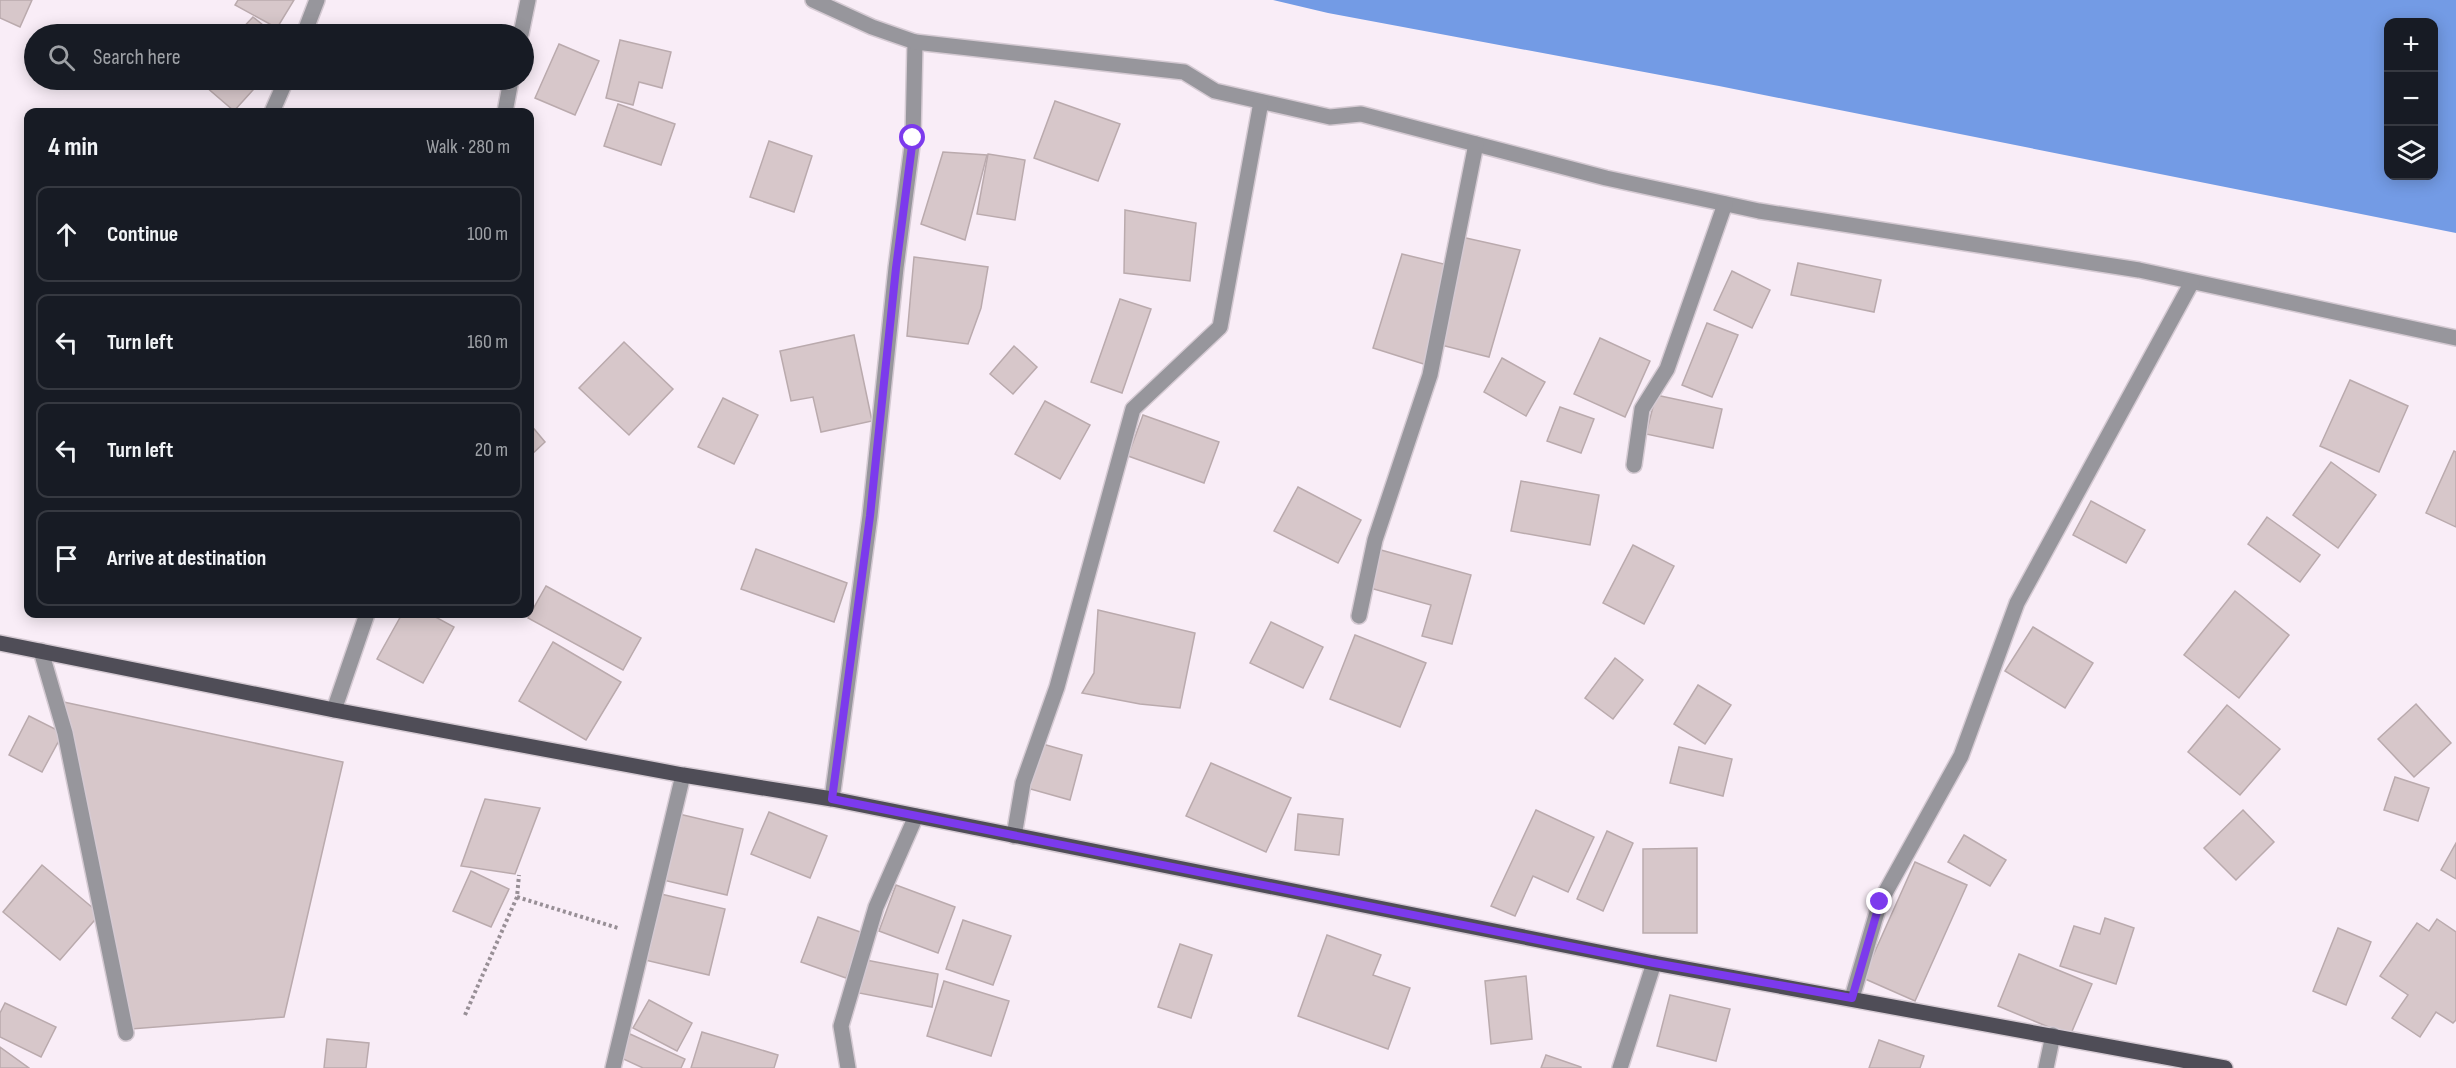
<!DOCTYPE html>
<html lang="en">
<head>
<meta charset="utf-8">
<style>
  body { margin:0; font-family:"Sofia Sans Condensed",sans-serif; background:#242831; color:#f1f3f6 }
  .controls { position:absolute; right:18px; top:18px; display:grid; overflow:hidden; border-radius:12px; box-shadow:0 3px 15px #0003 }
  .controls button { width:54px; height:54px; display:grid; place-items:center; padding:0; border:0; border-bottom:2px solid #363941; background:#171b24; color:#f1f3f6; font:30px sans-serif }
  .stop { position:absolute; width:18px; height:18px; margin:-14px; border:4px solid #7c3aed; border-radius:50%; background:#fff }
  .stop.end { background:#7c3aed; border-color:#fff; box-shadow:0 2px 6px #0008 }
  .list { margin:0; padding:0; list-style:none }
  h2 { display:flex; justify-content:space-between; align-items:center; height:78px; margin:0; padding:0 24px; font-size:26px }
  h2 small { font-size:20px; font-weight:400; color:#9ea1a6 }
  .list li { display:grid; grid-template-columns:39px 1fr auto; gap:18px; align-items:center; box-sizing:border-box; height:96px; margin:0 12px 12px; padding:0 12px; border:2px solid #363941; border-radius:12px }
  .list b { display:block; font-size:22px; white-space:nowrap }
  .list em { font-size:20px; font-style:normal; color:#9ea1a6 }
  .icon { flex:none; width:33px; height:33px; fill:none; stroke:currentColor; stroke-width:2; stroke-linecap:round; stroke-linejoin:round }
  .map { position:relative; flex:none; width:2456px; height:1068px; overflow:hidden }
  .search { position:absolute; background:#171b24; box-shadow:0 3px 15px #0003; left:24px; top:24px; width:510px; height:66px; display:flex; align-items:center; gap:15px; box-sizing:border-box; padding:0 21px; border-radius:33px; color:#9ea1a6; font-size:22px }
  .panel { position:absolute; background:#171b24; box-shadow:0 3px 15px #0003; left:24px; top:108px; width:510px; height:510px; border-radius:12px }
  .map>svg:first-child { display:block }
  .water { fill:#739be5; fill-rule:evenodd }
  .building { fill:#d7c7ca; stroke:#baaaad; stroke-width:1.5 }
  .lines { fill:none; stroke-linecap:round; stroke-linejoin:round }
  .minor-casing { stroke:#d5cad3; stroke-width:18 }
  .major-casing { stroke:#d5cad3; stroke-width:18 }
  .path { stroke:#988f96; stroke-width:4; stroke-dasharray:3 3; stroke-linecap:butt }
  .minor { stroke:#97969c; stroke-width:15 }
  .major { stroke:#4f4d57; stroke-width:15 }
  .route { stroke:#7c3aed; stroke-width:8 }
</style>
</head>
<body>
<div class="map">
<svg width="2456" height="1068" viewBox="0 0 2456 1068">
  <rect width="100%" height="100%" fill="#f9edf7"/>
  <path class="water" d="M1273,0H2456V233L1719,86L1328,13ZM2388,22H2434V176H2388Z"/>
  <g class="building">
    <polygon points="0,0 32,0 20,27 0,18"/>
    <polygon points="238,0 294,0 277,28 235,5"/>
    <polygon points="253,17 274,34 237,34"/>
    <polygon points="620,40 671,52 662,88 639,82 633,105 606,98"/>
    <polygon points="559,44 599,61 575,115 535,98"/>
    <polygon points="198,80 262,80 234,111"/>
    <polygon points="1055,101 1120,124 1098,181 1034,158"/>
    <polygon points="618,104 675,124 661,165 604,146"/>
    <polygon points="769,141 812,156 794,212 750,197"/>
    <polygon points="943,152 987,155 965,240 921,224"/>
    <polygon points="988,154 1025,160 1015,220 977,214"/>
    <polygon points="1125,210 1196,223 1190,281 1124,273"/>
    <polygon points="1457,236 1520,250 1489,357 1437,344"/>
    <polygon points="1402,254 1452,266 1430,366 1373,348"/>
    <polygon points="914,257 988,267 981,308 968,344 907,336"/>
    <polygon points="1798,263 1881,280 1874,312 1791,295"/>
    <polygon points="1732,271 1770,290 1752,328 1714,310"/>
    <polygon points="1120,299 1151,309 1122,393 1091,382"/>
    <polygon points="1707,323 1738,335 1712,397 1682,385"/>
    <polygon points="854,335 872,421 821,432 813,397 791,401 780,351"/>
    <polygon points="1600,338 1650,361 1625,417 1574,394"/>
    <polygon points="624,342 673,389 629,435 579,388"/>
    <polygon points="1014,346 1037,367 1013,394 990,374"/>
    <polygon points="1502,358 1545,382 1526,416 1484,392"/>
    <polygon points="2350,380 2408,406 2379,472 2320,446"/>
    <polygon points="1656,395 1722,409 1713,448 1646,434"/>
    <polygon points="723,398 758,415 734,464 698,447"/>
    <polygon points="1045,401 1090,425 1060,479 1015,454"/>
    <polygon points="1560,407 1594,419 1581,453 1547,441"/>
    <polygon points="1143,415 1219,442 1204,483 1128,456"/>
    <polygon points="530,424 545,442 530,456"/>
    <polygon points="2454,451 2456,452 2456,527 2426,513"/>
    <polygon points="2331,462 2376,495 2338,548 2293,515"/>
    <polygon points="1521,481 1599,495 1590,545 1511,531"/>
    <polygon points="1298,487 1361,520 1338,563 1274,531"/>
    <polygon points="2091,501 2145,530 2126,563 2073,535"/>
    <polygon points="2267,517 2320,555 2300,582 2248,544"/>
    <polygon points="1633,545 1674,566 1644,624 1603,603"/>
    <polygon points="756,549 847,583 834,622 741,589"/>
    <polygon points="1381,550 1471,575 1452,644 1422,636 1431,605 1370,588"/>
    <polygon points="546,586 641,638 623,670 528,618"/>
    <polygon points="2235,591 2289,635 2239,698 2184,655"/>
    <polygon points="1098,610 1195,633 1180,708 1140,704 1082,693 1094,673"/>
    <polygon points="402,614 430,614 454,627 423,683 377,659"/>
    <polygon points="1271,622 1323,647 1303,688 1250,663"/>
    <polygon points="2033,627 2093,663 2065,708 2005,671"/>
    <polygon points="1355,635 1426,663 1400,727 1330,699"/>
    <polygon points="553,642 621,682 586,740 519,701"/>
    <polygon points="1615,658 1643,680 1613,719 1585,698"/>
    <polygon points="1698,685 1731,705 1705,744 1674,724"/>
    <polygon points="59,701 343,762 284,1017 131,1029"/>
    <polygon points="2416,704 2451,743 2414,777 2378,739"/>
    <polygon points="2227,705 2280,749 2240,795 2188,752"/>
    <polygon points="29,716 63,733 42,772 9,755"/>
    <polygon points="1039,743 1082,755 1070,800 1027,788"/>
    <polygon points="1679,747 1732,759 1723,796 1670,783"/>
    <polygon points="1211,763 1291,798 1266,852 1186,816"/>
    <polygon points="2395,777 2429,788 2418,821 2384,810"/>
    <polygon points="485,799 540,808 515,874 461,866"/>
    <polygon points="1536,810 1594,837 1568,892 1533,876 1515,916 1491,906"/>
    <polygon points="2243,810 2274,842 2236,880 2204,848"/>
    <polygon points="769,812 827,836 810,878 751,854"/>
    <polygon points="679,814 743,829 727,895 663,880"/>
    <polygon points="1298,814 1343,819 1339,855 1295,850"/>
    <polygon points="1607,831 1633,843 1603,911 1577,899"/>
    <polygon points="1964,835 2006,860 1990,886 1948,862"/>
    <polygon points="2456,843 2456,879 2441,870"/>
    <polygon points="1697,848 1697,933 1643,933 1643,849"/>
    <polygon points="1915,862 1967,885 1915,1001 1863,978"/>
    <polygon points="42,865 100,914 60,960 3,912"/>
    <polygon points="471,871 509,889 491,927 453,911"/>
    <polygon points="896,885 955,907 938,953 879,931"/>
    <polygon points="661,894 725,909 709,975 645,960"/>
    <polygon points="818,917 863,933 846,978 801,962"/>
    <polygon points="2105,918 2134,928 2116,984 2060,966 2074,926 2100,934"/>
    <polygon points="2437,919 2456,932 2456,1020 2453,1023 2436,1012 2420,1037 2392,1018 2408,995 2380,976 2417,923 2429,931"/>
    <polygon points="963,920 1011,936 993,985 946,969"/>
    <polygon points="2338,928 2371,942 2346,1005 2313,991"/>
    <polygon points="1327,935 1381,955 1373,975 1410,988 1388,1049 1298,1016"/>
    <polygon points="1180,944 1212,955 1191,1018 1158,1007"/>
    <polygon points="2019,954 2092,984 2070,1036 1998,1006"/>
    <polygon points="866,960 938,974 932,1007 859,993"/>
    <polygon points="1526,976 1532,1039 1491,1044 1485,981"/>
    <polygon points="944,981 1009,1001 991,1056 927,1036"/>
    <polygon points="1670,995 1730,1009 1716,1061 1657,1046"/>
    <polygon points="649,1000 692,1023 677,1051 633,1028"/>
    <polygon points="5,1003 56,1027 41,1057 0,1037 0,1013"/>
    <polygon points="702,1032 778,1055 774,1068 691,1068"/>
    <polygon points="630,1034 685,1059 681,1068 643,1068 619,1057"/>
    <polygon points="327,1039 369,1043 366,1068 324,1068"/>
    <polygon points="1879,1040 1924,1056 1920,1068 1869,1068"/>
    <polygon points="0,1047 29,1068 0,1068"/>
    <polygon points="1546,1055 1581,1067 1581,1068 1541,1068"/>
  </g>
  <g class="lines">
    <g class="minor-casing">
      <g id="minor">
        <polyline points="813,0 872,27 915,42 913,138 896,268 870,516 832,799"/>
        <polyline points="304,34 317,0"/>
        <polyline points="521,34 528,0"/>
        <polyline points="915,42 1184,72 1215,91 1330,117 1361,114 1606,178 1759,211 2139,270 2456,338"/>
        <polyline points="272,112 286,80"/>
        <polyline points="505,112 511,80"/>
        <polyline points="1634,465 1642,409 1667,369 1725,204"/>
        <polyline points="1359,616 1375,540 1430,375 1476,144"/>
        <polyline points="41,651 65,733 126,1033"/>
        <polyline points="334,710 367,614"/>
        <polyline points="1014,836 1023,783 1057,687 1133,409 1220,327 1261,102"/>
        <polyline points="1852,998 1880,902 1961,756 2017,603 2192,282"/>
        <polyline points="613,1068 683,775"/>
        <polyline points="848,1068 841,1026 876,907 916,816"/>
        <polyline points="1620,1068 1654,963"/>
        <polyline points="2046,1068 2053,1035"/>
      </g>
    </g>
    <g class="major-casing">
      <polyline id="major" points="0,643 334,710 683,775 832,799 1654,963 2225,1068"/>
    </g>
    <g class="path">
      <polyline points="517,897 618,928"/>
      <polyline points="465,1015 517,897 519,875"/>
    </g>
    <use href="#minor" class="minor"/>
    <use href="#major" class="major"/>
  </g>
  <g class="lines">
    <polyline class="route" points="913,138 896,268 870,516 832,799 1654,963 1852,998 1880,902"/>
  </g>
</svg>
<div class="controls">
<button>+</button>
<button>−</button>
<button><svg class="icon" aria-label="layers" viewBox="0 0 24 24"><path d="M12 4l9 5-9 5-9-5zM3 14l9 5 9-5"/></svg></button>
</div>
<div class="stop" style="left:913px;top:138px"></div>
<div class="stop end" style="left:1880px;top:902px"></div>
<div class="search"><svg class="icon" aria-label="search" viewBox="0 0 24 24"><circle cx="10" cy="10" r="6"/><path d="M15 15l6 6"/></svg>Search here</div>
<section class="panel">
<h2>4 min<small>Walk · 280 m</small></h2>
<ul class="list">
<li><svg class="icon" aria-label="ahead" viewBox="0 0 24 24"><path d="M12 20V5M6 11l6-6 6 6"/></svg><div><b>Continue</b></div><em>100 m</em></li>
<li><svg class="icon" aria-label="left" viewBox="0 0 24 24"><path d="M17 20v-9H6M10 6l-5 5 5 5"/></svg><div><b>Turn left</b></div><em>160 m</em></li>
<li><svg class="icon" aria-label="left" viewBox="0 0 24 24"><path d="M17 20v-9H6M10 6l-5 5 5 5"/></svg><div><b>Turn left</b></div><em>20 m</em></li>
<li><svg class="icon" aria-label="arrive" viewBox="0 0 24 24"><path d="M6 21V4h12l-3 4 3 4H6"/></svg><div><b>Arrive at destination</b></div></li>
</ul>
</section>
</div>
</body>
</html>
